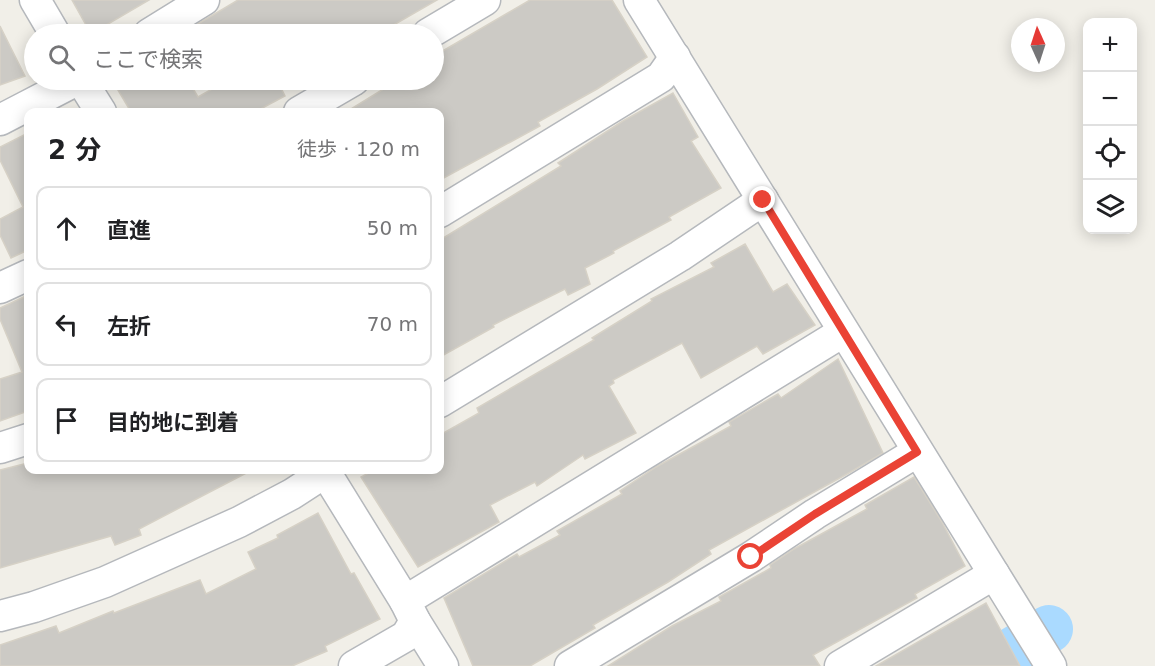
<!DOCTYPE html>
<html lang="ja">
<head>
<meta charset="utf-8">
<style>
  body { margin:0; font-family:"DejaVu Sans","Noto Sans JP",sans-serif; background:#f6f6f6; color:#202124 }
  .controls { position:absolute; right:18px; top:18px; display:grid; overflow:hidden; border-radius:12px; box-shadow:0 3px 15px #0003 }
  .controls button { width:54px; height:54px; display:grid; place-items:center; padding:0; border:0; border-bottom:2px solid #e0e0e0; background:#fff; color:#202124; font:30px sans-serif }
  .compass { position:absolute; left:1011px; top:18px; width:54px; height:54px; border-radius:50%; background:#fff; box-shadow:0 3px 15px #0003; rotate:357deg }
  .stop { position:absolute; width:18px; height:18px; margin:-14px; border:4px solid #ea4335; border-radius:50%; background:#fff }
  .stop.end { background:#ea4335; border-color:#fff; box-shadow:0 2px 6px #0008 }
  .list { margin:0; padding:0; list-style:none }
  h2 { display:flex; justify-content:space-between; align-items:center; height:78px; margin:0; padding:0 24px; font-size:26px }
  h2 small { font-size:20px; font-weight:400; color:#757577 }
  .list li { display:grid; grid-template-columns:39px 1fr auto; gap:18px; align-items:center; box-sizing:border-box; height:84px; margin:0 12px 12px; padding:0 12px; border:2px solid #e0e0e0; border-radius:12px }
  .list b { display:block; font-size:22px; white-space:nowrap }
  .list em { font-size:20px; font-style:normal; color:#757577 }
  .icon { flex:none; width:33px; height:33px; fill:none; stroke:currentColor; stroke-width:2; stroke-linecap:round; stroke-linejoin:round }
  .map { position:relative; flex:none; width:1155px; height:666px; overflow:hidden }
  .search { position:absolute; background:#fff; box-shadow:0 3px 15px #0003; left:24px; top:24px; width:420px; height:66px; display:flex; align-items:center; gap:15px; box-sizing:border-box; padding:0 21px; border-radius:33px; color:#757577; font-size:22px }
  .panel { position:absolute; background:#fff; box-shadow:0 3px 15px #0003; left:24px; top:108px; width:420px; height:366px; border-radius:12px }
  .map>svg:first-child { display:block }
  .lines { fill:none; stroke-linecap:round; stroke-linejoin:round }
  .river { stroke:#aadaff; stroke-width:48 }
  .building { fill:#cccac5; stroke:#d6d1c6; stroke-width:1.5 }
  .street-casing { stroke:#b5b8bc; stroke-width:33 }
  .street { stroke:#fff; stroke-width:30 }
  .route { stroke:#ea4335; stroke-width:8 }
</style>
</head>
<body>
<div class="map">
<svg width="1155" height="666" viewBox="0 0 1155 666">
  <rect width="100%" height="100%" fill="#f1efe8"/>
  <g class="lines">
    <polyline class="river" points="988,666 1049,629"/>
  </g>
  <g class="building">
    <polygon points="72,0 149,0 91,34"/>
    <polygon points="238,0 437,0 378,34 181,34"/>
    <polygon points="530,0 612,0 647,57 597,89 538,122 540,126 440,180 440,112 346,112 398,80 434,80 434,56"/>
    <polygon points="0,26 25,76 0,85"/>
    <polygon points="112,80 188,80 198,97 228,80 277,80 285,96 255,112 131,112"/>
    <polygon points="673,93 698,137 691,141 721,188 669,217 671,220 613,251 614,253 585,268 590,284 568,295 565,289 493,325 494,327 440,357 440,240 561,166 558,163 623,121"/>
    <polygon points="28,133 28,250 11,258 0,235 0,219 23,207 0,160 0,147"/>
    <polygon points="745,244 773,292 787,284 815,325 763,354 757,346 701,378 682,343 613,380 614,383 609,386 636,433 585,459 583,455 537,486 535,482 490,505 499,522 418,567 361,477 374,470 440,470 440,435 479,413 477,408 594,340 592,338 652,301 651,299 714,267 711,263"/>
    <polygon points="28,295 28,411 0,421 0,379 22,372 0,319 0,308"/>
    <polygon points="838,359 883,453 847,474 709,550 711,554 668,582 593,625 595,628 530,666 473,666 444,598 517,554 519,557 560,535 557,531 622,494 620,491 656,467 731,426 729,422 778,394 781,398"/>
    <polygon points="28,463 28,470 252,470 139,529 141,535 115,545 111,536 0,568 0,470"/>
    <polygon points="914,477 942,522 965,566 915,594 917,598 813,655 820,666 608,666 672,626 721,601 719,597 771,568 770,565 794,549 867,509 865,505"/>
    <polygon points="318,513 351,574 354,573 380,619 325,646 327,651 292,666 0,666 0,645 56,626 59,633 113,611 114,613 200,580 206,594 256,569 248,552 278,538 277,535"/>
    <polygon points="986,603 1020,666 876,666"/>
  </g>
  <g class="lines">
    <g class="street-casing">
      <g id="street">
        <polyline points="35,0 55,34"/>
        <polyline points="639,0 1051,666"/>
        <polyline points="149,34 204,0"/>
        <polyline points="428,34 485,0"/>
        <polyline points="81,80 101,112"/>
        <polyline points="299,112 354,80"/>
        <polyline points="0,120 77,80"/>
        <polyline points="440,212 661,77 675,57"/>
        <polyline points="0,288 28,275"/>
        <polyline points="440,402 680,256 763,200"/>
        <polyline points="0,448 28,439"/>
        <polyline points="324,470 405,601"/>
        <polyline points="0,616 34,607 105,582 239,522 292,494 329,470"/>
        <polyline points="354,666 406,636 415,621"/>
        <polyline points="443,666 415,621 405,601 843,332"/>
        <polyline points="570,666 751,557 815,514 917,452"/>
        <polyline points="840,666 994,574"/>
      </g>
    </g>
    <use href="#street" class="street"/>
  </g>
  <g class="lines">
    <polyline class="route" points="751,557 815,514 917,452 763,200"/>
  </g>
</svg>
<div class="controls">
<button>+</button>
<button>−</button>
<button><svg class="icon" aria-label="locate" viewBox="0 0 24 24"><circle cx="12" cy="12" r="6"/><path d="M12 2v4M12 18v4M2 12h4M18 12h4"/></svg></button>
<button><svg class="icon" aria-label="layers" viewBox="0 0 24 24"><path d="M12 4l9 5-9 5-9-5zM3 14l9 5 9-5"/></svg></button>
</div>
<svg class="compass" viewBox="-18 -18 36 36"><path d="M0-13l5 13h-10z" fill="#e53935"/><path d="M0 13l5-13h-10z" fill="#757577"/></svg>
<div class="stop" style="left:751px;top:557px"></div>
<div class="stop end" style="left:763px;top:200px"></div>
<div class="search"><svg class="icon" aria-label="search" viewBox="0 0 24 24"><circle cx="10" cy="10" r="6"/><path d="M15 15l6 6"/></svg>ここで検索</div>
<section class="panel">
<h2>2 分<small>徒歩 · 120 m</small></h2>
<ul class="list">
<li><svg class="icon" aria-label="ahead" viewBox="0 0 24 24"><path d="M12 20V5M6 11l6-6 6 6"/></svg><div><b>直進</b></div><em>50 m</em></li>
<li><svg class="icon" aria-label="left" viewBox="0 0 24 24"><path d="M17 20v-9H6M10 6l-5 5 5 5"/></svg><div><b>左折</b></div><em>70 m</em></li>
<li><svg class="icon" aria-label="arrive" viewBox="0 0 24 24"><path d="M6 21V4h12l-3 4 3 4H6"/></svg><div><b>目的地に到着</b></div></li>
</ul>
</section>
</div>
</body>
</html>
